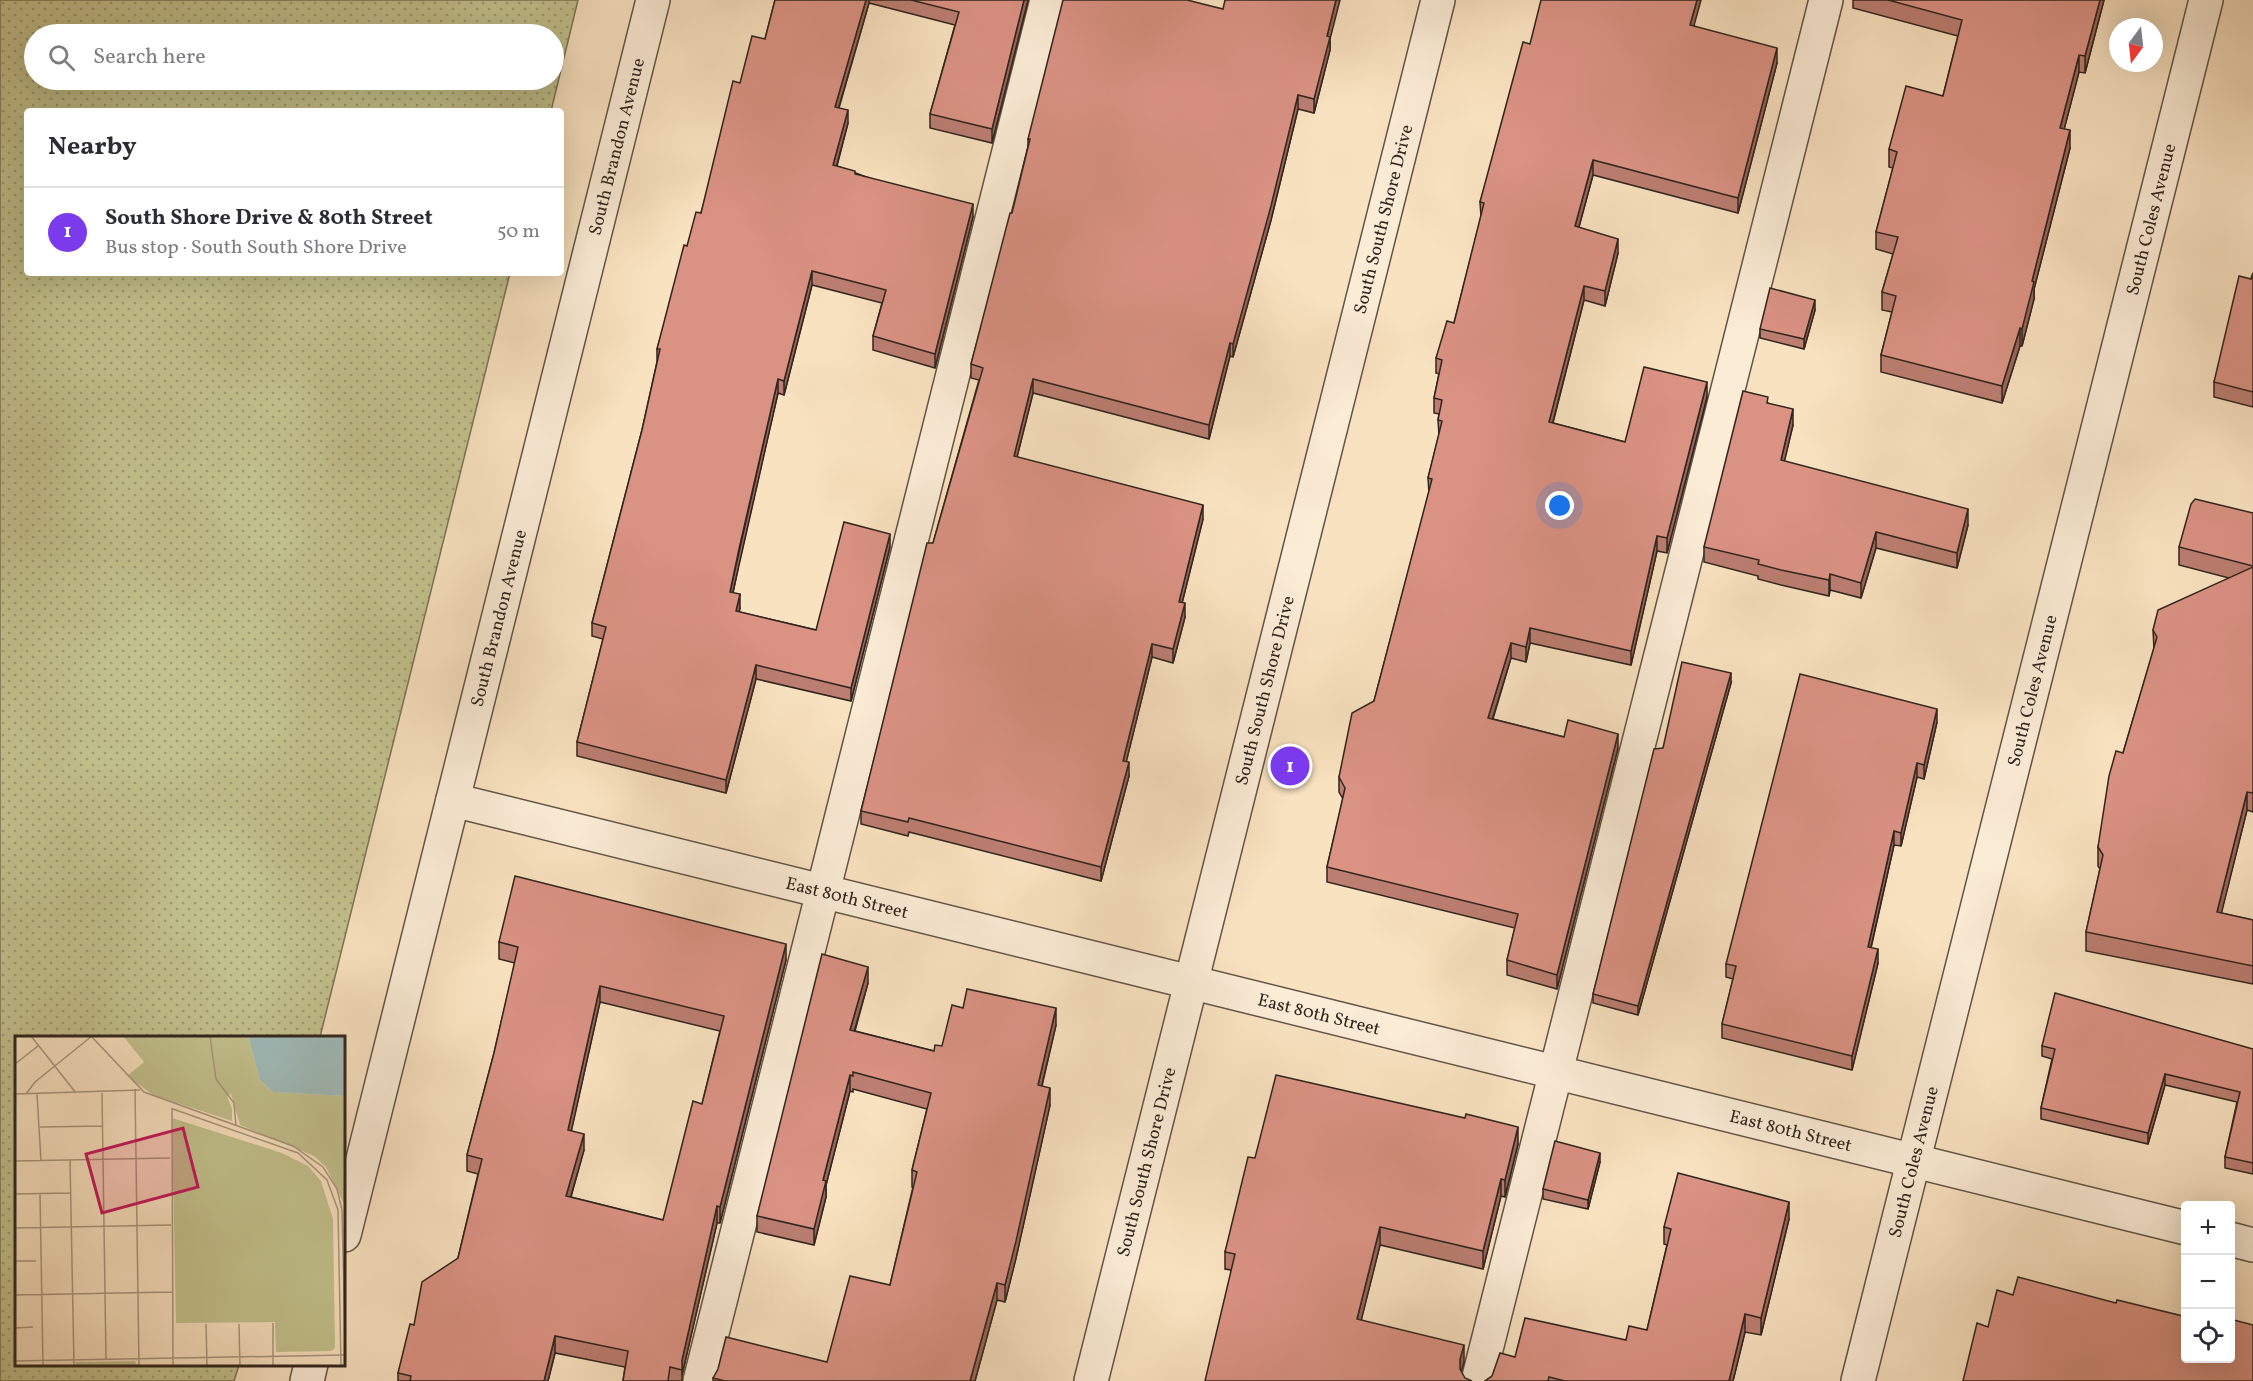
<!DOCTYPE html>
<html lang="en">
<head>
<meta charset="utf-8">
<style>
  body { margin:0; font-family:Vollkorn,serif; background:#f7f7f7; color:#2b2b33 }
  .controls { position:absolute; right:18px; bottom:18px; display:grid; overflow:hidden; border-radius:6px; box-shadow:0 6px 24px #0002 }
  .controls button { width:54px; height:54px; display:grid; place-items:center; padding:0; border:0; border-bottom:2px solid #e1e1e2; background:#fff; color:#2b2b33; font:30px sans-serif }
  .compass { position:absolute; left:2109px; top:18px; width:54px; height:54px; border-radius:50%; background:#fff; box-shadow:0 6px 24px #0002; rotate:195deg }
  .you { position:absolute; left:1560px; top:506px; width:21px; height:21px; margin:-15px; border:4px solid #fff; border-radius:50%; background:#1a73e8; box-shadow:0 0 0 9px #1a73e833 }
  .badge { display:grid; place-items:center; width:39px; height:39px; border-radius:50%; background:#7c3aed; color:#fff; font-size:20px; font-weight:700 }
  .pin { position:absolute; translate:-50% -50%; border:3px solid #fff; box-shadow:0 2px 6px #0006 }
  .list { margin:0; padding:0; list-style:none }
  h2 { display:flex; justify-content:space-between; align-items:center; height:78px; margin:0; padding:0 24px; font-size:26px }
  h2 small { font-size:20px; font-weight:400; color:#7c7c81 }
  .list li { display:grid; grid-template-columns:39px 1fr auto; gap:18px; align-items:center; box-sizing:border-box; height:90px; padding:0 24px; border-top:2px solid #e1e1e2 }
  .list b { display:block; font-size:22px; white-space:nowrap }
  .list p { margin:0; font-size:20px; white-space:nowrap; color:#7c7c81 }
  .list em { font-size:20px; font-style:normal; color:#7c7c81 }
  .icon { flex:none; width:33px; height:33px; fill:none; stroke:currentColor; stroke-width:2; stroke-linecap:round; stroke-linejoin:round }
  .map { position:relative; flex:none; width:2253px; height:1381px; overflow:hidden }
  .search { position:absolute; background:#fff; box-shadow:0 6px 24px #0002; left:24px; top:24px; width:540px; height:66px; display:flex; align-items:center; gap:15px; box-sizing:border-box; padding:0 21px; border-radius:33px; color:#7c7c81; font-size:22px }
  .panel { position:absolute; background:#fff; box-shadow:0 6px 24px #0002; left:24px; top:108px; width:540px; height:168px; border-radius:6px }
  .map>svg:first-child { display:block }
  .grass { fill:url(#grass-dots); stroke:#7a7456; stroke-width:1.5; fill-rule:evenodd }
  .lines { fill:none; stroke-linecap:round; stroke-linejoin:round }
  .minor-casing { stroke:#625446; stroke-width:36 }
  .minor { stroke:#fbecd6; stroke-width:33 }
  .wall { fill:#bb7e71; stroke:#30251e; stroke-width:1.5; fill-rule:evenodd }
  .shaded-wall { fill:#99665c; stroke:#30251e; stroke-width:1.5 }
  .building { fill:#da9283; stroke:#30251e; stroke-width:1.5; fill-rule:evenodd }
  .labels { text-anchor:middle; stroke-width:6; stroke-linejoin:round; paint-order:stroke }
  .street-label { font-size:18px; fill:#30251e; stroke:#fbecd6 }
  .inset-road { fill:none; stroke:#a9967f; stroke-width:1.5 }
  .view { fill:#c2185b; fill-opacity:0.15; stroke:#c2185b; stroke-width:3 }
  .inset-edge { fill:none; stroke:#30251e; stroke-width:3 }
</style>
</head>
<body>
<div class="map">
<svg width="2253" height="1381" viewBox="0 0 2253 1381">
  <defs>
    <pattern id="grass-dots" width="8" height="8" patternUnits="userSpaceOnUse" patternTransform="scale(1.5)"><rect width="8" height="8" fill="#c3c28e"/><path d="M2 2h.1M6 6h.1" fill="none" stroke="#9f9d73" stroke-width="1.8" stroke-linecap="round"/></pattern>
  </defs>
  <rect width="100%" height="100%" fill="#f9e2c0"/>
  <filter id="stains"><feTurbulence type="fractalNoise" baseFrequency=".00333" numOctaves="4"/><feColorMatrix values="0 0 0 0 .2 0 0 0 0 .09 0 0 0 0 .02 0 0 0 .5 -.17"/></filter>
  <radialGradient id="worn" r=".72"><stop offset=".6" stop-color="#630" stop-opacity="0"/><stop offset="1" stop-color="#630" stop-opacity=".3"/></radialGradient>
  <path class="grass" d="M0,0H578L551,111H27V273H510L320,1037L16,1038V1364L239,1365L234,1381H0ZM34,34H554V80H34Z"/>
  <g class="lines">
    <g class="minor-casing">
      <g id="minor">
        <path id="s1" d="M453,800L2186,1228"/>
        <path id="s2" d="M344,1235L653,0"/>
        <polyline points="2230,1239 2253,1245"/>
        <polyline points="307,1381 311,1364"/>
        <polyline points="700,1381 1047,0"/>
        <path id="s3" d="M1091,1381L1438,0"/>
        <polyline points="1478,1381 1826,0"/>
        <path id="s4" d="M1858,1381L2206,0"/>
      </g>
    </g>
    <use href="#minor" class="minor"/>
  </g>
  <g class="wall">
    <polygon points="775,0 1028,0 992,143 930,128 930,114 955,25 869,3 839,108 848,123 837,166 973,217 935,368 873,350 873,336 882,303 812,285 784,395 778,393 739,563 733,593 740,608 739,612 816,630 890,547 851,701 756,679 726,793 577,756 577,742 603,639 592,636 592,623 642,430 657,362 657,349 687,246 701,213 740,83 765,39"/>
    <polygon points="1853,0 2104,0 2085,73 2079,72 2064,129 2070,148 2034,289 2034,299 2022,346 2020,346 2002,403 1881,372 1881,355 1892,312 1882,310 1882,292 1893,254 1876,249 1876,232 1893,168 1889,167 1889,149 1943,96 1958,36 1853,8"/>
    <polygon points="1694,26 1777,63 1738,213 1593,175 1579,227 1618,253 1605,306 1584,300 1553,423 1625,442 1707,397 1667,553 1657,551 1631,665 1530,643 1526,662 1511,658 1493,719 1564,737 1618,748 1557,989 1507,975 1507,960 1515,928 1327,882 1327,867 1343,799 1339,792 1339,777 1374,701 1429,493 1428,478 1439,435 1438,420 1439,414 1434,413 1434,398 1439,374 1436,373 1436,358 1454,323 1481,217 1480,202 1530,44"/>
    <polygon points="1330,39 1330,50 1314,113 1298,109 1271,220 1233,357 1230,356 1209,439 1033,393 1017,457 1203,519 1182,603 1185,617 1173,663 1152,657 1126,762 1129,776 1101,881 909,832 908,836 861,824 861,811 933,543 979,380 971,378 971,364 1012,213 1028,147 1028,139"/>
    <polygon points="2253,273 2253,407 2214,397 2214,382"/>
    <polygon points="1815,310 1804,349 1760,338 1760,329"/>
    <polygon points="1768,403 1793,425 1784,461 1968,525 1957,568 1876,548 1861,598 1830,590 1829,596 1781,585 1758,579 1758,576 1704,562 1704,547"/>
    <polygon points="2253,513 2253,812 2247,810 2221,913 2253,920 2253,984 2086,951 2086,932 2100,869 2098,866 2098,847 2123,753 2154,649 2153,630 2229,578 2179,565 2179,547"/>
    <polygon points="1731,683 1638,1015 1593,1003 1593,994 1663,748"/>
    <polygon points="1937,722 1924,779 1917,777 1901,846 1894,845 1871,948 1878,963 1852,1070 1722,1038 1722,1024 1733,979 1726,977 1726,964"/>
    <path d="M499,942L786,960L720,1223H717L682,1375V1381H623L625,1367L555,1353L548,1381H398V1373L414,1325L458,1258L478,1174L467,1171V1155L494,1053L515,963L499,959ZM600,1002L720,1031L702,1104L663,1220L571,1197L584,1150L571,1131Z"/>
    <polygon points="868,983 855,1031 934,1051 942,1046 963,1008 1056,1025 1042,1086 1050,1105 1016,1258 1005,1302 997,1300 975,1381 713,1381 713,1378 827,1362 890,1285 913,1187 912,1187 912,1170 927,1109 853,1089 853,1092 850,1091 826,1185 826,1197 814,1245 757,1232 757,1216"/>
    <polygon points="2042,1046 2253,1049 2253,1174 2225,1168 2225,1157 2237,1102 2165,1085 2148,1144 2041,1119 2041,1108 2052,1059 2042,1056"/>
    <polygon points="1518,1144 1505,1197 1501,1196 1483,1269 1380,1245 1361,1320 1464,1362 1461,1371 1231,1270 1225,1269 1225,1252 1255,1158"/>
    <polygon points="1600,1162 1588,1209 1543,1199 1543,1189"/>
    <polygon points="1789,1219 1761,1335 1745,1332 1733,1381 1485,1381 1492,1376 1515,1357 1626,1340 1647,1330 1667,1245 1664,1244 1664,1227"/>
  </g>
  <g class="shaded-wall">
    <polygon points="866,0 869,0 869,3 835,120 835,107"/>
    <polygon points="1024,0 1028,0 992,143 992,129"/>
    <polygon points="1336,0 1340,0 1330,39 1330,50 1314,113 1314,99 1327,36"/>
    <polygon points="1697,0 1701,0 1690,40 1690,25"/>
    <polygon points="2100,0 2104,0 2085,73 2085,56"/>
    <polygon points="1777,48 1777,63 1738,213 1738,198"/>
    <polygon points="2079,55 2079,72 2060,145 2060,128"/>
    <polygon points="1298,95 1298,109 1271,220 1233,357 1233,344"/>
    <polygon points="848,110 848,123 833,179 833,165"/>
    <polygon points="2070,130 2070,148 2034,289 2034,299 2022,346 2022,329 2032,281"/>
    <polygon points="1593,160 1593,175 1575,241 1575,226"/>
    <polygon points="973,204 973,217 935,368 935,354"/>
    <polygon points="1618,239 1618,253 1605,306 1605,291"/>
    <polygon points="812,271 812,285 784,395 784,381"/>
    <polygon points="1584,286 1584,300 1549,437 1549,422"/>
    <polygon points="1815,300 1815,310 1804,349 1804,339"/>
    <polygon points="2020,328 2020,346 2002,403 2002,386"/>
    <polygon points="1230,343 1230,356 1209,439 1209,425"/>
    <polygon points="778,379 778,393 730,605 730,592"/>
    <polygon points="1033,379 1033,393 1014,469 1014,456"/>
    <polygon points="1707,382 1707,397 1667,553 1667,538"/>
    <polygon points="1793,409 1793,425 1781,476 1781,460"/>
    <polygon points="1203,505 1203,519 1179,615 1179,602"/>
    <polygon points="1968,509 1968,525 1957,568 1957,553"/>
    <polygon points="1876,532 1876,548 1861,598 1861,583"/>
    <polygon points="890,534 890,547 851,701 851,688"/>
    <polygon points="1657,536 1657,551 1631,665 1631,651"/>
    <polygon points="1830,574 1830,590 1829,596 1829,580"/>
    <polygon points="740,594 740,608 736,625 736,611"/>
    <polygon points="1185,603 1185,617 1173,663 1173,649"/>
    <polygon points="1530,628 1530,643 1526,662 1526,647"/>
    <polygon points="1511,643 1511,658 1488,733 1488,718"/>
    <polygon points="1152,644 1152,657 1123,775 1123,761"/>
    <polygon points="756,665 756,679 726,793 726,780"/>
    <polygon points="1731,673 1731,683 1638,1015 1638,1006"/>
    <polygon points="1937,709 1937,722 1924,779 1924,765"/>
    <polygon points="1618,734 1618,748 1557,989 1557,975"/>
    <polygon points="1129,762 1129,776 1101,881 1101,867"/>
    <polygon points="1917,763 1917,777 1901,846 1901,833"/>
    <polygon points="2247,792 2247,810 2217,931 2217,912"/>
    <polygon points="1894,831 1894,845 1868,960 1868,947"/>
    <polygon points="786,944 786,960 720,1223 720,1207"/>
    <polygon points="1878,949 1878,963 1852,1070 1852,1056"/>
    <polygon points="868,967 868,983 850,1046 850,1030"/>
    <polygon points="600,986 600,1002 568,1146 568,1130"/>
    <polygon points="1056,1008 1056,1025 1038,1101 1038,1085"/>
    <polygon points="2165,1074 2165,1085 2148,1144 2148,1133"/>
    <polygon points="850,1075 850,1091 826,1185 826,1197 814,1245 814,1229 823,1180"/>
    <polygon points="1050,1088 1050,1105 1016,1258 1005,1302 1005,1285"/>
    <polygon points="1518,1127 1518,1144 1505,1197 1505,1180"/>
    <polygon points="584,1134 584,1150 566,1213 566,1196"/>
    <polygon points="1600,1153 1600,1162 1588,1209 1588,1200"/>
    <polygon points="1501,1179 1501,1196 1483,1269 1483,1251"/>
    <polygon points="1789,1202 1789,1219 1761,1335 1761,1318"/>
    <polygon points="717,1206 717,1223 682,1375 682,1360"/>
    <polygon points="1380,1227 1380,1245 1357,1337 1357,1319"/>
    <polygon points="997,1283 997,1300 975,1381 970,1381"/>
    <polygon points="1745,1314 1745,1332 1733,1381 1729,1381"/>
    <polygon points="555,1336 555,1353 548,1381 544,1381"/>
    <polygon points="1464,1345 1464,1362 1460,1376 1460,1359"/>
  </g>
  <g class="building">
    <polygon points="775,0 866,0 835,107 848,110 833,165 855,171 855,174 973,204 935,354 873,336 886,290 812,271 784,381 778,379 739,549 730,592 740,594 736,611 816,630 844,522 890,534 851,688 756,665 726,780 577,742 606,627 592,623 642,430 660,349 657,349 684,245 687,246 696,212 701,213 733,81 740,83 752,36 765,39"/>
    <polygon points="911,0 1024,0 992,129 930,114 959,12"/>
    <polygon points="1063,0 1187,0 1223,9 1225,0 1336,0 1327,36 1330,37 1314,99 1298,95 1271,206 1233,344 1230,343 1209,425 1033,379 1014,456 1203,505 1179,602 1185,603 1173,649 1152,644 1123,761 1129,762 1101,867 909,818 908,822 861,811 927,543 933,543 983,368 971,364 1010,213 1012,213 1030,139 1028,139"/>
    <polygon points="1541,0 1697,0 1690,25 1777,48 1738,198 1593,160 1575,226 1618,239 1605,291 1584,286 1549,422 1625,442 1644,367 1707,382 1667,538 1657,536 1631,651 1530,628 1526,647 1511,643 1488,718 1564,737 1568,720 1618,734 1557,975 1507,960 1518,914 1327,867 1345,788 1339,777 1352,713 1374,701 1432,479 1428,478 1442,421 1438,420 1442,400 1434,398 1442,360 1436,358 1447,321 1454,323 1484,203 1480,202 1523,42 1530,44"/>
    <polygon points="1888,0 2100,0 2085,56 2079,55 2060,128 2070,130 2032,281 2034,282 2022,329 2020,328 2002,386 1881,355 1896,296 1882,292 1898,237 1876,232 1897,152 1889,149 1906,86 1943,96 1962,20"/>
    <polygon points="2253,273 2253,392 2214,382 2239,276 2251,279"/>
    <polygon points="1770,288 1815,300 1804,339 1760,329"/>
    <polygon points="1743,391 1768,397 1767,403 1793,409 1781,460 1968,509 1957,553 1876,532 1861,583 1830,574 1829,580 1781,570 1758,564 1759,560 1704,547"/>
    <polygon points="2195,499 2253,513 2253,566 2179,547 2191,504"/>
    <polygon points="2253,567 2253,793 2247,792 2217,912 2253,920 2253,966 2086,932 2103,855 2098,847 2109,776 2116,751 2123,753 2157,637 2153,630 2158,610"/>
    <polygon points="1682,662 1731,673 1638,1006 1593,994 1654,749 1663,748"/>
    <polygon points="1800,674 1937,709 1924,765 1917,763 1901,833 1894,831 1868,947 1878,949 1852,1056 1722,1024 1736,966 1726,964"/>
    <path d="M515,876L786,944L720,1207L717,1206L682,1360V1370L670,1367L668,1381H623L628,1351L555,1336L544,1381H410L411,1376L398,1373L410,1324L414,1325L422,1282L458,1258L482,1159L467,1155L494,1053L518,947L499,942ZM600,986L724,1016L702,1104L693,1101L663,1220L566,1196L584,1134L568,1130Z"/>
    <polygon points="822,954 868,967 850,1030 934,1051 935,1045 942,1046 952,1005 963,1008 967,989 1056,1008 1038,1085 1050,1088 1016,1241 1005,1285 997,1283 970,1381 725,1381 713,1378 718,1369 726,1337 827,1362 850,1276 890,1285 917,1172 912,1170 931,1093 853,1072 853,1076 850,1075 823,1180 826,1181 814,1229 757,1216"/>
    <polygon points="2055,993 2253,1049 2253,1163 2225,1157 2240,1092 2165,1074 2148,1133 2041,1108 2055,1049 2042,1046"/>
    <polygon points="1276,1075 1465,1118 1466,1114 1518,1127 1505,1180 1501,1179 1483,1251 1380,1227 1357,1319 1464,1345 1460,1359 1460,1369 1465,1378 1472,1381 1205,1381 1235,1254 1225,1252 1248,1157 1255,1158"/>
    <polygon points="1555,1141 1600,1153 1588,1200 1543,1189"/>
    <polygon points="1678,1173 1789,1202 1761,1318 1745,1314 1729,1381 1565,1381 1549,1377 1548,1381 1485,1381 1492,1376 1500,1353 1515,1357 1525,1318 1626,1340 1629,1326 1647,1330 1671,1229 1664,1227"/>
    <polygon points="2018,1277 2116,1303 2117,1300 2183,1316 2186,1309 2186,1359 2230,1359 2230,1319 2253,1325 2253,1381 1963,1381 1977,1323 1988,1327 1997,1290 2013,1295"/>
  </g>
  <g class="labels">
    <g class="street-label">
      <text dy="6" stroke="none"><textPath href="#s2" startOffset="1122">South Brandon Avenue</textPath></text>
      <text dy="6" stroke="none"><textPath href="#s3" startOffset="1198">South South Shore Drive</textPath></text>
      <text dy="6" stroke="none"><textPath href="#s4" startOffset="1198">South Coles Avenue</textPath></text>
      <text dy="6" stroke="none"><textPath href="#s2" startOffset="636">South Brandon Avenue</textPath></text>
      <text dy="6" stroke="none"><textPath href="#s4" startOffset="712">South Coles Avenue</textPath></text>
      <text dy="6" stroke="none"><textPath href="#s3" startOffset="712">South South Shore Drive</textPath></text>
      <text dy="6" stroke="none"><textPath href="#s1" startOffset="406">East 80th Street</textPath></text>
      <text dy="6" stroke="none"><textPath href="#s1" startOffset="892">East 80th Street</textPath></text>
      <text dy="6" stroke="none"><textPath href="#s1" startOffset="1378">East 80th Street</textPath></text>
      <text dy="6" stroke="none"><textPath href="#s3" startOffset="226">South South Shore Drive</textPath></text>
      <text dy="6" stroke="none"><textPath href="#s4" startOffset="226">South Coles Avenue</textPath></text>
    </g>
  </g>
  <g transform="translate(15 1036)">
    <rect width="330" height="330" fill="#f9e2c0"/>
    <path d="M108,0H233L245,44L258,56L330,60V170L311,131L299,120L225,89L216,58L212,60L217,73V85L138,59L112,40L129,26ZM157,82L267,117L293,130L306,145L318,183L320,312L316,315L261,316L260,286L161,287ZM120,325L122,330H60L61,326Z" fill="#c3c28e"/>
    <path d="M131,0H140L153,17L134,32L131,27L135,23L123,7ZM156,0H179L182,7L163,15Z" fill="#c3c28e"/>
    <path d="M233,0H330V60L258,56L245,44Z" fill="#a0bcba"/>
    <path class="inset-road" d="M16,0L61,57M76,0L129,56L278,110L308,131L322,153L327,174L330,304M195,0L201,43L219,67L221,90M0,28L23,10M120,53L124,330M87,57L91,323M0,58L125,54M11,58L20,46L77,0M22,58L26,125M157,72L158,330M158,73L283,117L312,144L323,174L326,330M25,91L88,90M55,124L59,330M0,125L155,122M0,158L55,157M25,158L28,330M0,192L156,189M0,225H21M0,259L157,256M258,287V330M191,288L192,330M224,288L225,330M0,292L18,291M0,325L330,319"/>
    <path class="view" d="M168,92L183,151L87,177L71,118Z"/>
    <rect width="330" height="330" class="inset-edge"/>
  </g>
  <rect width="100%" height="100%" filter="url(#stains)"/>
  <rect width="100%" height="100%" fill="url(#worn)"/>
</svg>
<div class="controls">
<button>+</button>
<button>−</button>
<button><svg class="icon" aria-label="locate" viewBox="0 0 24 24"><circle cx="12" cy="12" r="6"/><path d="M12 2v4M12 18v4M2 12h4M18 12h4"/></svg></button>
</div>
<svg class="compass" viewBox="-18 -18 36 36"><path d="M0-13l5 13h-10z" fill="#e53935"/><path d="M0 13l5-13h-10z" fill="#7c7c81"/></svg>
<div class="you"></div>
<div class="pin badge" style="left:1290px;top:766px">1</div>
<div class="search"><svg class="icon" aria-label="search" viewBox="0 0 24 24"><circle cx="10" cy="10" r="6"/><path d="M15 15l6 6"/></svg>Search here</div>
<section class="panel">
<h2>Nearby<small></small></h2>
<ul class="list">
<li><span class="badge">1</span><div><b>South Shore Drive &amp; 80th Street</b><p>Bus stop · South South Shore Drive</p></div><em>50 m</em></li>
</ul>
</section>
</div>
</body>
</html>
